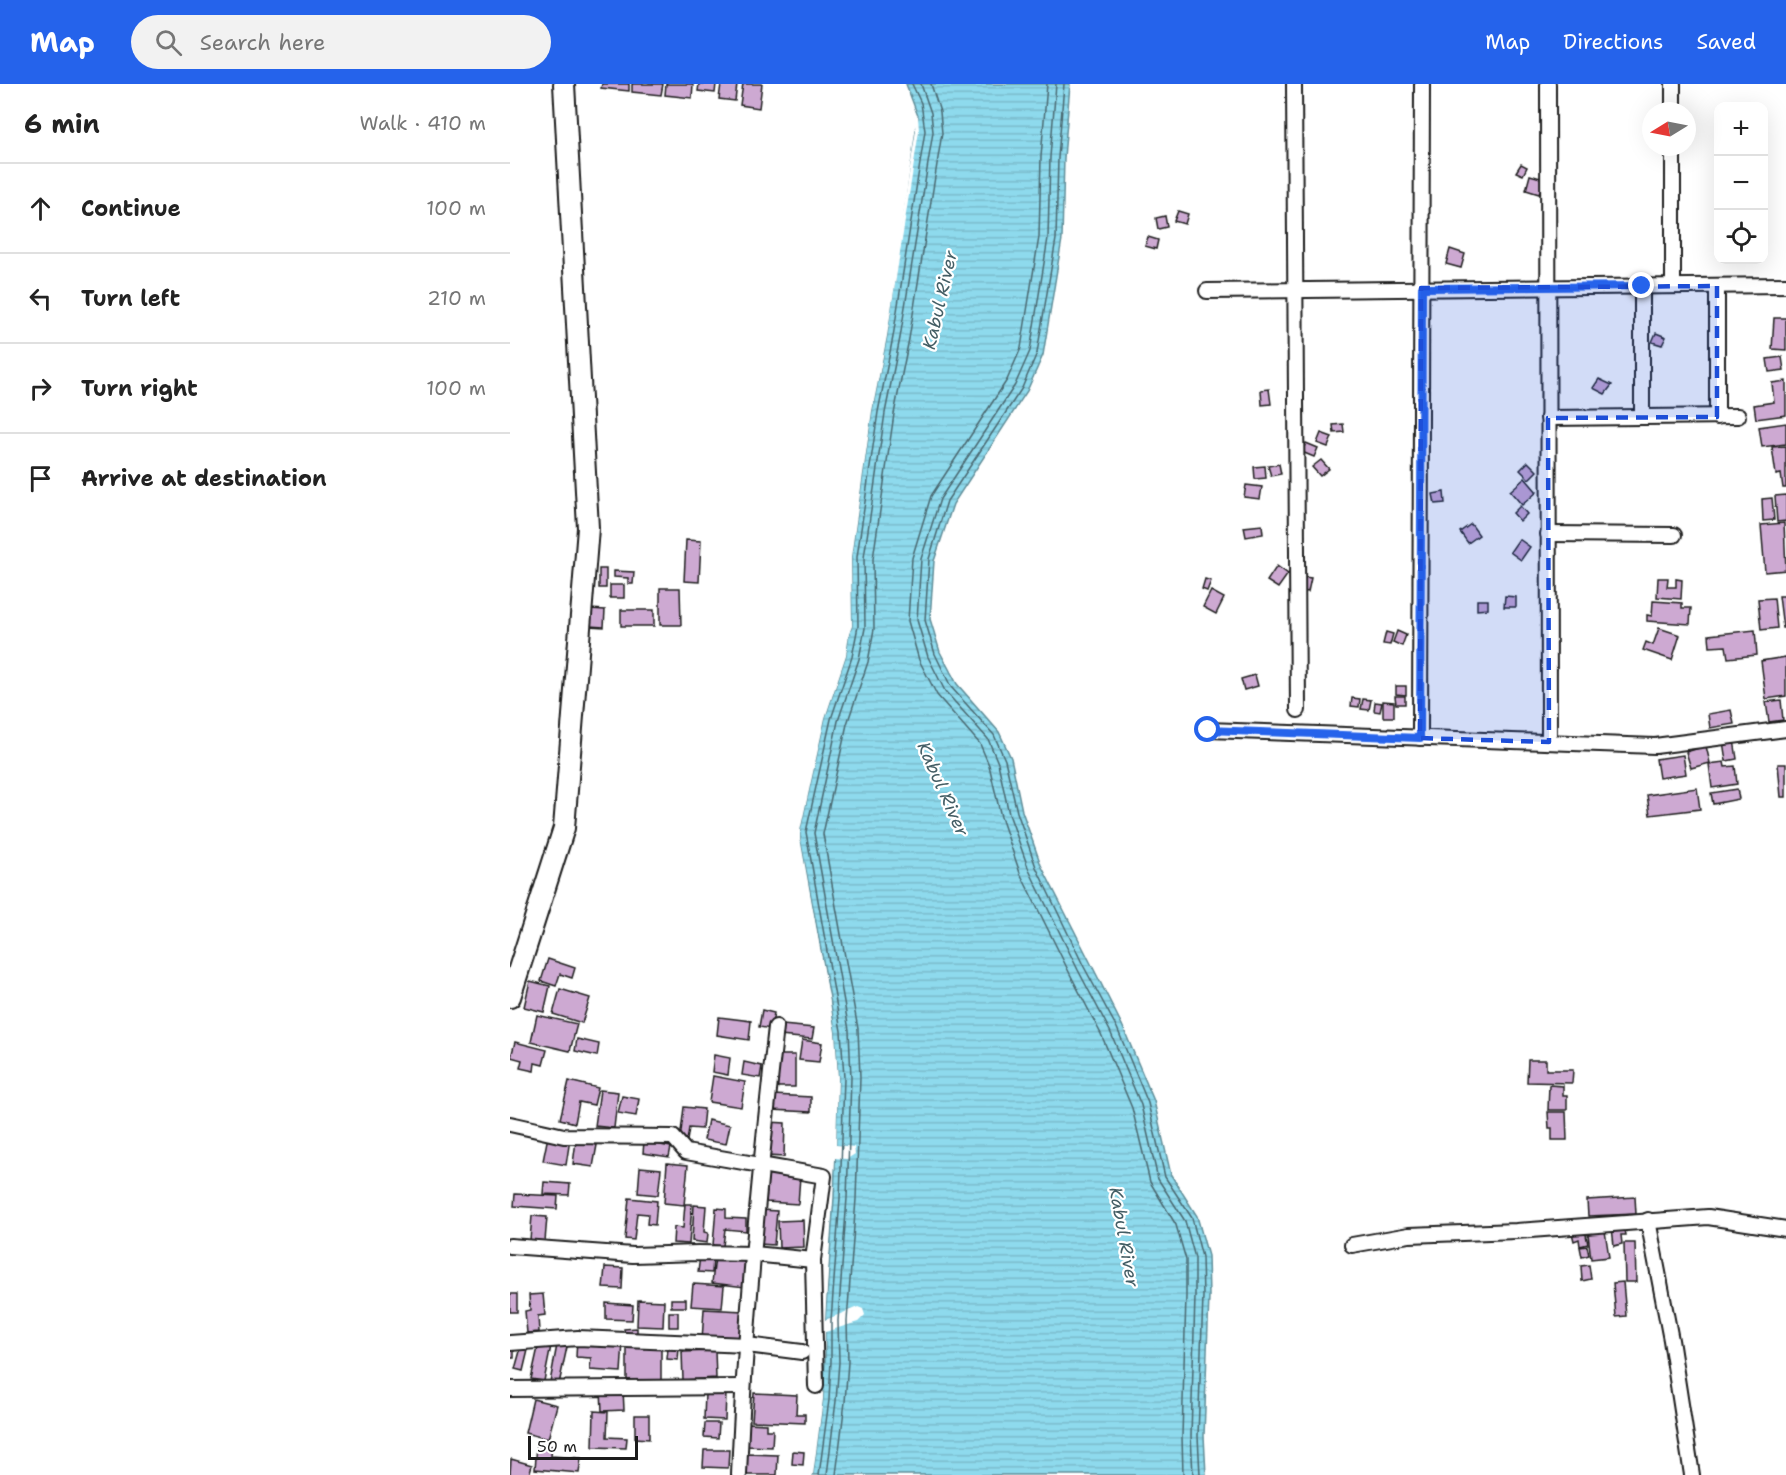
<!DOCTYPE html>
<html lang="en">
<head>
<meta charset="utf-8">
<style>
  body { margin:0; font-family:"Shantell Sans",sans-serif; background:#f2f2f2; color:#222 }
  .controls { position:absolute; right:18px; top:18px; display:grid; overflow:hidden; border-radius:12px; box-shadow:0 6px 24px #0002 }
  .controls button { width:54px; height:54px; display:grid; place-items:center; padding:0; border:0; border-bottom:2px solid #e0e0e0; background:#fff; color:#222; font:30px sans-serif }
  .compass { position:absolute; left:1132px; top:18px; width:54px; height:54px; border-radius:50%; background:#fff; box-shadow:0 6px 24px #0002; rotate:260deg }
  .scale { position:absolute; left:18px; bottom:15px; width:110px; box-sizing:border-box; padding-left:6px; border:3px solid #1c1c1c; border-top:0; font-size:16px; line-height:21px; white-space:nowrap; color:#1c1c1c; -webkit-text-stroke:4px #fff; paint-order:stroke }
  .stop { position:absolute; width:18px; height:18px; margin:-14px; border:4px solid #2563eb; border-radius:50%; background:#fff }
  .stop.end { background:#2563eb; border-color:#fff; box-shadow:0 2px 6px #0008 }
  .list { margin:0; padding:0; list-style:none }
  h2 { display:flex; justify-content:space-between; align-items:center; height:78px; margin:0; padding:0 24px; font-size:26px }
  h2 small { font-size:20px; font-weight:400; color:#767676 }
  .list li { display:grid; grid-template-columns:39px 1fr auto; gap:18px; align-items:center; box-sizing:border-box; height:90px; padding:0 24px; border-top:2px solid #e0e0e0 }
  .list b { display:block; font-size:22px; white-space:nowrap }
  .list em { font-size:20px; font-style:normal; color:#767676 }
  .icon { flex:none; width:33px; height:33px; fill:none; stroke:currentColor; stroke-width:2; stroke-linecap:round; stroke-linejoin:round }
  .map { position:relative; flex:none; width:1276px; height:1391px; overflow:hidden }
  header { display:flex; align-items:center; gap:36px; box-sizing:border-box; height:84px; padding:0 30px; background:#2563eb; color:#fff }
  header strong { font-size:28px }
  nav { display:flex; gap:33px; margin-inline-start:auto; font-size:21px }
  .search { width:420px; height:54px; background:#f2f2f2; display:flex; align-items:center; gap:15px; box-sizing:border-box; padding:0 21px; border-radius:33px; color:#767676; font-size:22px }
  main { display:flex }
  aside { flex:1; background:#fff }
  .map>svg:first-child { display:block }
  .water { fill:url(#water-rules); stroke:#608e99; stroke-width:1.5 }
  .pier { fill:#fff }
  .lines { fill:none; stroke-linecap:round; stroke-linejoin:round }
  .shore { stroke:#4a6870; stroke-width:1.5 }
  .building { fill:#cda9d2; stroke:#1c1c1c; stroke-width:1.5 }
  .street-casing { stroke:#1c1c1c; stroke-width:18 }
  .secondary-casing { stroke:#1c1c1c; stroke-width:24 }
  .street { stroke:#fff; stroke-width:14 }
  .secondary { stroke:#fff; stroke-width:20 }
  .route { stroke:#2563eb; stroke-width:8 }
  .marked { fill:#1d4ed8; fill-opacity:0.2; stroke:#1d4ed8; stroke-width:4.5; stroke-dasharray:12 8; stroke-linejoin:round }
  .labels { text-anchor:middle; stroke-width:4.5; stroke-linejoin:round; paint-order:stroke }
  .water-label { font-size:18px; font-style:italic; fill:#445e65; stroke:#fff }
</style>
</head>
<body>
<header>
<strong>Map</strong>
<div class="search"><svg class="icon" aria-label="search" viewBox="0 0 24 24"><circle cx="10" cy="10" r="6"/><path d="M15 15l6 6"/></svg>Search here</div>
<nav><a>Map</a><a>Directions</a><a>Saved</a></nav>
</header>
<main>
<aside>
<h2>6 min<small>Walk · 410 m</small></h2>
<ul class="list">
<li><svg class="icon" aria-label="ahead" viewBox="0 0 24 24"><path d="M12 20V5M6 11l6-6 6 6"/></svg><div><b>Continue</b></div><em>100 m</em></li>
<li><svg class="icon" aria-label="left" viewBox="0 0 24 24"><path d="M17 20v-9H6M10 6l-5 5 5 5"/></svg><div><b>Turn left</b></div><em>210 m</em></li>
<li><svg class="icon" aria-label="right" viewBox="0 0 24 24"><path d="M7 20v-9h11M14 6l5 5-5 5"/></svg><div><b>Turn right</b></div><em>100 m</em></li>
<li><svg class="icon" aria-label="arrive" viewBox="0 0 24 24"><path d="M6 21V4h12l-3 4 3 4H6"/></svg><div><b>Arrive at destination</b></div></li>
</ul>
</aside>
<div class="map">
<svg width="1276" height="1391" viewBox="0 0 1276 1391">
  <defs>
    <pattern id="water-rules" width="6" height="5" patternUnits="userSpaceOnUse" patternTransform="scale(1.5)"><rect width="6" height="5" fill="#8edaed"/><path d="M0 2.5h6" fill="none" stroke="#7abacb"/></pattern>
  </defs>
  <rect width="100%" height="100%" fill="#fff"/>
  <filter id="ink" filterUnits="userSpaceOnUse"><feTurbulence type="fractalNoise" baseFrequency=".0167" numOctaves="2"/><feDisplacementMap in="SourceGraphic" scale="12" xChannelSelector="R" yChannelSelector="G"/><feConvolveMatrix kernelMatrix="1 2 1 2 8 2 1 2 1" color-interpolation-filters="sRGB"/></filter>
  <g filter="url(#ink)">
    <polygon class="water" points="396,0 560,0 554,74 552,155 533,271 517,307 443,420 424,477 420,535 430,568 447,600 489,648 501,674 512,727 531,781 612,941 644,1017 661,1091 687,1132 698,1172 699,1212 694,1352 696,1391 303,1391 313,1315 315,1277 315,1237 324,1114 328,994 325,948 320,914 290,754 290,747 315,634 336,571 339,550 342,542 341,473 362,327 377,252 408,32"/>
    <polygon class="pier" points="404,29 408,32 409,47 377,252 362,327 341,473 342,542 339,550 336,571 315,634 290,747 290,754 325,948 328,994 326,1061 344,1063 345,1070 337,1075 325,1074 315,1236 348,1223 353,1225 355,1231 348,1238 315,1248 313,1315 303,1391 300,1391 312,1277 312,1237 321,1114 325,994 322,949 287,754 287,747 312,633 333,570 336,550 339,541 338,472 359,326 374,251 406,46"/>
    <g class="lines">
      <g class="shore">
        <polyline points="537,0 531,73 529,153 511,264 497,296 421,412 402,474 398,537 409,576 427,611 470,660 479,681 491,733 510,789 560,890 591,950 622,1024 640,1098 666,1141 676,1176 676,1212 672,1352 673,1391"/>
        <polyline points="546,0 540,73 538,154 520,267 505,301 430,415 411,475 407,536 418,573 435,607 478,655 488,679 499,730 519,786 568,886 600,947 631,1021 648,1095 675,1137 685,1174 685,1212 681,1352 683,1391"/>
        <polyline points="554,0 548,74 546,155 527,269 512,304 437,417 419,475 415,536 425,570 441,603 484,651 495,676 507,728 526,783 574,883 607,944 638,1019 655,1093 682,1134 692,1173 693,1212 688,1352 690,1391"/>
        <polyline points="309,1391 319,1316 321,1277 321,1237 330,1114 334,994 331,947 296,748 321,635 342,573 348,542 347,473 368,328 383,253 415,47 411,19 402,0"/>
        <polyline points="317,1391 326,1317 329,1278 328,1237 337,1114 341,994 339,946 304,749 328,637 349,575 355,544 354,474 375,329 390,254 423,48 421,29 411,0"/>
        <polyline points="326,1391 335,1318 338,1278 337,1237 346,1115 350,993 348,945 313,750 337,640 358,578 364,545 363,475 384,330 399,255 432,49 430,28 421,0"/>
      </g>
    </g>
    <g class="building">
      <polygon points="92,0 119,0 119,7 91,4"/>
      <polygon points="122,0 153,0 151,11 122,8"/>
      <polygon points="156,0 183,0 182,14 155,11"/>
      <polygon points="189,0 206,0 205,9 188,7"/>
      <polygon points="211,0 227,0 225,17 209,15"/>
      <polygon points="233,0 252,0 249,24 230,21"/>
      <polygon points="1011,80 1017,83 1013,91 1006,88"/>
      <polygon points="1020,91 1034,95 1029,110 1016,106"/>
      <polygon points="668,127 678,130 675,140 664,137"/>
      <polygon points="655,132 657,143 648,145 646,134"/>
      <polygon points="638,153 648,156 646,165 635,162"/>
      <polygon points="940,165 955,170 951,184 936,180"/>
      <polygon points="1264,234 1276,234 1276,266 1262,265"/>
      <polygon points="1146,249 1156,253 1152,261 1142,258"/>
      <polygon points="1272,273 1274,286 1259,288 1257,275"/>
      <polygon points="1089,295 1102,301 1095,310 1083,304"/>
      <polygon points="1276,297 1276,331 1246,335 1244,321 1264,318 1262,299"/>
      <polygon points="759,305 761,320 752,321 751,306"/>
      <polygon points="1276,339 1276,360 1252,363 1249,343"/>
      <polygon points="833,340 834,348 824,349 823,341"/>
      <polygon points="811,349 822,353 818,363 807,359"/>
      <polygon points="796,359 808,364 804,373 792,368"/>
      <polygon points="1276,362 1276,404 1273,404 1271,390 1266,391 1262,363"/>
      <polygon points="811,376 819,385 810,392 802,383"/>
      <polygon points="1018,378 1027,387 1019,395 1010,386"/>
      <polygon points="769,380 771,390 761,392 758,382"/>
      <polygon points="755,382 756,394 745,395 744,383"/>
      <polygon points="1015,394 1027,408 1012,421 1000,407"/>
      <polygon points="736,401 752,403 750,415 734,413"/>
      <polygon points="934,408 935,419 925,420 923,410"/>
      <polygon points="1276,411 1276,437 1267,438 1265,412"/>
      <polygon points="1262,414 1264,436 1253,437 1252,415"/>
      <polygon points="1010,422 1017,430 1010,437 1003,429"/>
      <polygon points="1274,439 1276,486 1255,488 1251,441"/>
      <polygon points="961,440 969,451 958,459 950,448"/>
      <polygon points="752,441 753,450 736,453 734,443"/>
      <polygon points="1009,455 1020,463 1011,476 1000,468"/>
      <polygon points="176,456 191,457 189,498 174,497"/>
      <polygon points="767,482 778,490 768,504 757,497"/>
      <rect x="89" y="485" width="7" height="19"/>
      <polygon points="104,487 124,488 123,500 118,500 118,494 104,493"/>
      <polygon points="793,493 801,494 798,508 790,507"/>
      <polygon points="1148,494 1158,494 1157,503 1166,503 1166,495 1172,496 1171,515 1147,513"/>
      <polygon points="695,495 701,497 697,507 692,505"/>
      <rect x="100" y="501" width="14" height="13"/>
      <polygon points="150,504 170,504 171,541 150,541"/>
      <polygon points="701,507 714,514 706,530 693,523"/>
      <polygon points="995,512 1006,513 1006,523 994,523"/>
      <polygon points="1269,512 1276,512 1276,544 1273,544"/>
      <polygon points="1264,514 1267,544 1251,546 1248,515"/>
      <polygon points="967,516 978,516 978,525 967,526"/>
      <polygon points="1143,517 1172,519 1172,524 1181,524 1180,540 1137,537 1137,531 1142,532"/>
      <polygon points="80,525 95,526 94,543 79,542"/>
      <rect x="111" y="526" width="33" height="16"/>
      <polygon points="1149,544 1170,551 1162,576 1133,566 1136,558 1143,561"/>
      <polygon points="1245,546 1247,571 1218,574 1216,562 1200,563 1199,551"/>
      <polygon points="887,547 896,551 892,562 883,558"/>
      <polygon points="876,548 883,550 880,561 873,560"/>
      <polygon points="1276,573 1276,612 1256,615 1251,577"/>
      <polygon points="745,591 748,602 734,606 731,595"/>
      <polygon points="886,602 896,602 896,611 886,610"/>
      <polygon points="885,612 895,612 895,620 886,620"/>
      <polygon points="842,614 850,615 849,623 841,622"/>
      <polygon points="853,615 861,616 859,626 851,625"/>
      <polygon points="1271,616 1273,636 1259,638 1256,618"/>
      <polygon points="873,617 884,618 884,633 873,633"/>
      <polygon points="865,618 872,619 870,628 864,627"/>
      <polygon points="1221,626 1224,640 1200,644 1198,630"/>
      <polygon points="1224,656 1227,675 1216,677 1213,657"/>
      <polygon points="1196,662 1200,679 1181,684 1176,668"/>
      <polygon points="1173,671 1176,690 1149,694 1146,675"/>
      <polygon points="1214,678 1215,683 1225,682 1227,700 1202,704 1199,680"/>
      <polygon points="1268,680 1276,680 1276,713 1271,713"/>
      <polygon points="1187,704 1190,725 1140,731 1137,711"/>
      <polygon points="1227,705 1229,715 1203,720 1201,709"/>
      <polygon points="38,875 65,884 62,894 50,890 46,902 31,897"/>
      <polygon points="20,897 40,902 34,928 14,923"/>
      <polygon points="50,905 80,914 72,939 43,930"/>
      <polygon points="252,926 264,929 261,945 249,943"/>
      <polygon points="27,931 67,940 60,967 21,958"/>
      <polygon points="209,933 241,937 239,956 207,951"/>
      <polygon points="272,941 304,944 302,955 270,952"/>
      <polygon points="67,955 89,960 87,972 65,967"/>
      <polygon points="292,956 312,959 309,978 289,976"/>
      <polygon points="5,958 37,966 33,981 25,979 24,987 10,984 12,976 1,973"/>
      <polygon points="204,971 220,974 218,991 202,988"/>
      <polygon points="266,971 285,971 285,1003 265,1003"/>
      <polygon points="1018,976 1036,976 1036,986 1063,986 1062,999 1017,998"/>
      <polygon points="234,978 252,982 250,994 232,991"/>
      <polygon points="203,992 235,998 231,1023 199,1018"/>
      <polygon points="59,997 88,1004 84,1021 69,1018 65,1039 50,1035"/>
      <polygon points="1039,1001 1053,1002 1053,1011 1057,1011 1057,1026 1038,1026"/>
      <polygon points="90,1006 108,1008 104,1044 85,1042"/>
      <polygon points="263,1011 301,1013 301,1028 262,1026"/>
      <polygon points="112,1012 129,1015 126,1032 108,1029"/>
      <polygon points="174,1023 194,1025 192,1045 179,1044 177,1057 170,1056"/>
      <polygon points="1038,1028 1056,1028 1057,1056 1042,1056 1042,1044 1039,1044"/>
      <polygon points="198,1036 220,1041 216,1060 194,1056"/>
      <polygon points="259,1038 275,1039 274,1073 257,1072"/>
      <polygon points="38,1052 60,1055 56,1081 33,1077"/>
      <polygon points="66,1057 87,1061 83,1083 63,1080"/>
      <polygon points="134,1058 161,1063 159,1073 133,1069"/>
      <polygon points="157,1079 178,1081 174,1121 154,1119"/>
      <polygon points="130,1083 151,1085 148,1111 128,1109"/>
      <polygon points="258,1090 290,1092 288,1120 256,1118"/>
      <polygon points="34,1098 60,1100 59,1111 33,1110"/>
      <polygon points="5,1110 48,1112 47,1125 4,1122"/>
      <polygon points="1125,1113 1126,1130 1078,1132 1077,1116"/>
      <polygon points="119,1114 147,1117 145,1141 137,1140 138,1130 127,1129 124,1156 115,1155"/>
      <polygon points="175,1120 182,1120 179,1160 163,1159 164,1143 173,1144"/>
      <polygon points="184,1121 196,1122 194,1148 198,1149 197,1159 182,1157"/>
      <polygon points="206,1124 216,1125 216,1134 236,1135 236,1147 215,1145 213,1162 203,1161"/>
      <polygon points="251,1126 267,1127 264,1161 249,1160"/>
      <polygon points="22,1132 37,1133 35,1157 20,1156"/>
      <polygon points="293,1136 294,1163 269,1164 268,1137"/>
      <polygon points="1114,1141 1116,1151 1111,1151 1112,1160 1104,1162 1102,1143"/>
      <polygon points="1075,1146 1078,1160 1070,1162 1069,1155 1064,1157 1062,1149"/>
      <polygon points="1095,1147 1099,1173 1081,1175 1078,1150"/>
      <polygon points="1114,1159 1125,1159 1126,1198 1115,1198"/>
      <polygon points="1077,1162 1079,1171 1072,1173 1070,1163"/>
      <polygon points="190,1172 203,1174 202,1189 188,1188"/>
      <polygon points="205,1173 238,1176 235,1203 202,1199"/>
      <polygon points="1079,1181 1081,1195 1072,1197 1071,1182"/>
      <polygon points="95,1183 113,1184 112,1205 93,1204"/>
      <polygon points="1113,1198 1116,1232 1106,1233 1103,1199"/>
      <polygon points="183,1200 214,1202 212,1224 181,1222"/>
      <rect x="0" y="1210" width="7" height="18"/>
      <polygon points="33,1210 35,1231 28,1232 29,1248 17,1249 15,1227 20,1226 19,1211"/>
      <rect x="161" y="1215" width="15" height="8"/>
      <polygon points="128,1216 154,1217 153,1243 127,1242"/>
      <polygon points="96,1219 123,1221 122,1236 96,1235"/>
      <polygon points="194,1225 233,1227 231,1260 192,1257"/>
      <rect x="159" y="1228" width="9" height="15"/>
      <polygon points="127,1244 127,1252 115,1253 114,1245"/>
      <polygon points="67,1255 113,1258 111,1288 80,1286 81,1274 66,1273"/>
      <polygon points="29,1259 41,1262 34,1297 21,1295"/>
      <polygon points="12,1260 19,1262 13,1287 5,1285"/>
      <polygon points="47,1261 57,1263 49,1300 40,1298"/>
      <polygon points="117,1262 151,1262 151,1297 117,1296"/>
      <polygon points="158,1263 169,1264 168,1276 157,1275"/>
      <rect x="0" y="1264" width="4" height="10"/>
      <polygon points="205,1267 206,1294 173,1296 172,1268"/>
      <polygon points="113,1305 114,1326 92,1327 91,1306"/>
      <polygon points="195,1309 216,1310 215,1336 194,1335"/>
      <polygon points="244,1309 287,1311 286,1330 295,1330 295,1339 242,1337"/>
      <polygon points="23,1315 47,1321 38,1355 15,1349"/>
      <polygon points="84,1327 98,1328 97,1353 117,1354 116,1364 83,1363"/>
      <polygon points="125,1331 139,1331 139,1355 125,1354"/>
      <polygon points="195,1339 209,1339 208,1354 194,1353"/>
      <polygon points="237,1339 256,1340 256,1346 263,1346 262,1363 236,1362"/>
      <polygon points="27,1361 42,1362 41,1372 71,1374 69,1389 25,1385"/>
      <polygon points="194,1366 219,1366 218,1384 193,1383"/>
      <polygon points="283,1367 294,1368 293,1381 282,1380"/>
      <polygon points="236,1370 268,1371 267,1391 235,1391"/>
      <polygon points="1,1375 22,1381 19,1391 0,1391"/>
    </g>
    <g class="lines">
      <g class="street-casing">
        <g id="street">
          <polyline points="784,0 788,626"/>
          <polyline points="1038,0 1039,658"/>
          <polyline points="1163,0 1163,27"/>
          <polyline points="1163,63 1163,202"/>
          <polyline points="1207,202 1207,333"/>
          <polyline points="697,207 1276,201"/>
          <polyline points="1132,333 1132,202"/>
          <polyline points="1038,334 1228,332"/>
          <polyline points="1038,450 1164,451"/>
          <polyline points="698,646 1145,662 1276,645"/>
          <polyline points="910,654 912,0"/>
          <polyline points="0,1040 54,1052 163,1053 176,1068 314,1092 303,1176 306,1302"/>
          <polyline points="1138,1136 1161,1256 1182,1391"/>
          <polyline points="842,1161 899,1151 1006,1147 1198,1133 1276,1145"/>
          <polyline points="0,1162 123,1171 188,1169 244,1170 303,1176"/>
          <polyline points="0,1259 68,1254 237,1261 292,1268"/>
          <polyline points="0,1305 232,1303"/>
          <path d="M229,1391C235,1241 249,1092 266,943"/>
        </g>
      </g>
      <g class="secondary-casing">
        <polyline id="secondary" points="0,913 54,744 78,444 54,0"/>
      </g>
      <use href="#street" class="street"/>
      <use href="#secondary" class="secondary"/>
    </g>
  </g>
  <g class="lines" filter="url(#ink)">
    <polyline class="route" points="698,646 910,654 912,204 1132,202"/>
  </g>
  <path class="marked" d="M1207,202V333L1038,334L1039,658L910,654L911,204Z"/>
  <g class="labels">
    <g class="water-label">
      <text transform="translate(430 216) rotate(-77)" y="6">Kabul River</text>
      <text transform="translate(433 705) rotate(66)" y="6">Kabul River</text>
      <text transform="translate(614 1153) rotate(80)" y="6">Kabul River</text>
    </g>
  </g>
</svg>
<div class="controls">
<button>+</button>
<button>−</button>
<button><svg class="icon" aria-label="locate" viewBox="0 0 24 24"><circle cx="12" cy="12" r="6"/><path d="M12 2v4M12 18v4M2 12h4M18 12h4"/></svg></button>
</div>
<svg class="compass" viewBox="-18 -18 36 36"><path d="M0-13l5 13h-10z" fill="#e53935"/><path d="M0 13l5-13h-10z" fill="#767676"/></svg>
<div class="scale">50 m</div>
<div class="stop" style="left:698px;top:646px"></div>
<div class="stop end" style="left:1132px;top:202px"></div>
</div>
</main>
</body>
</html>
